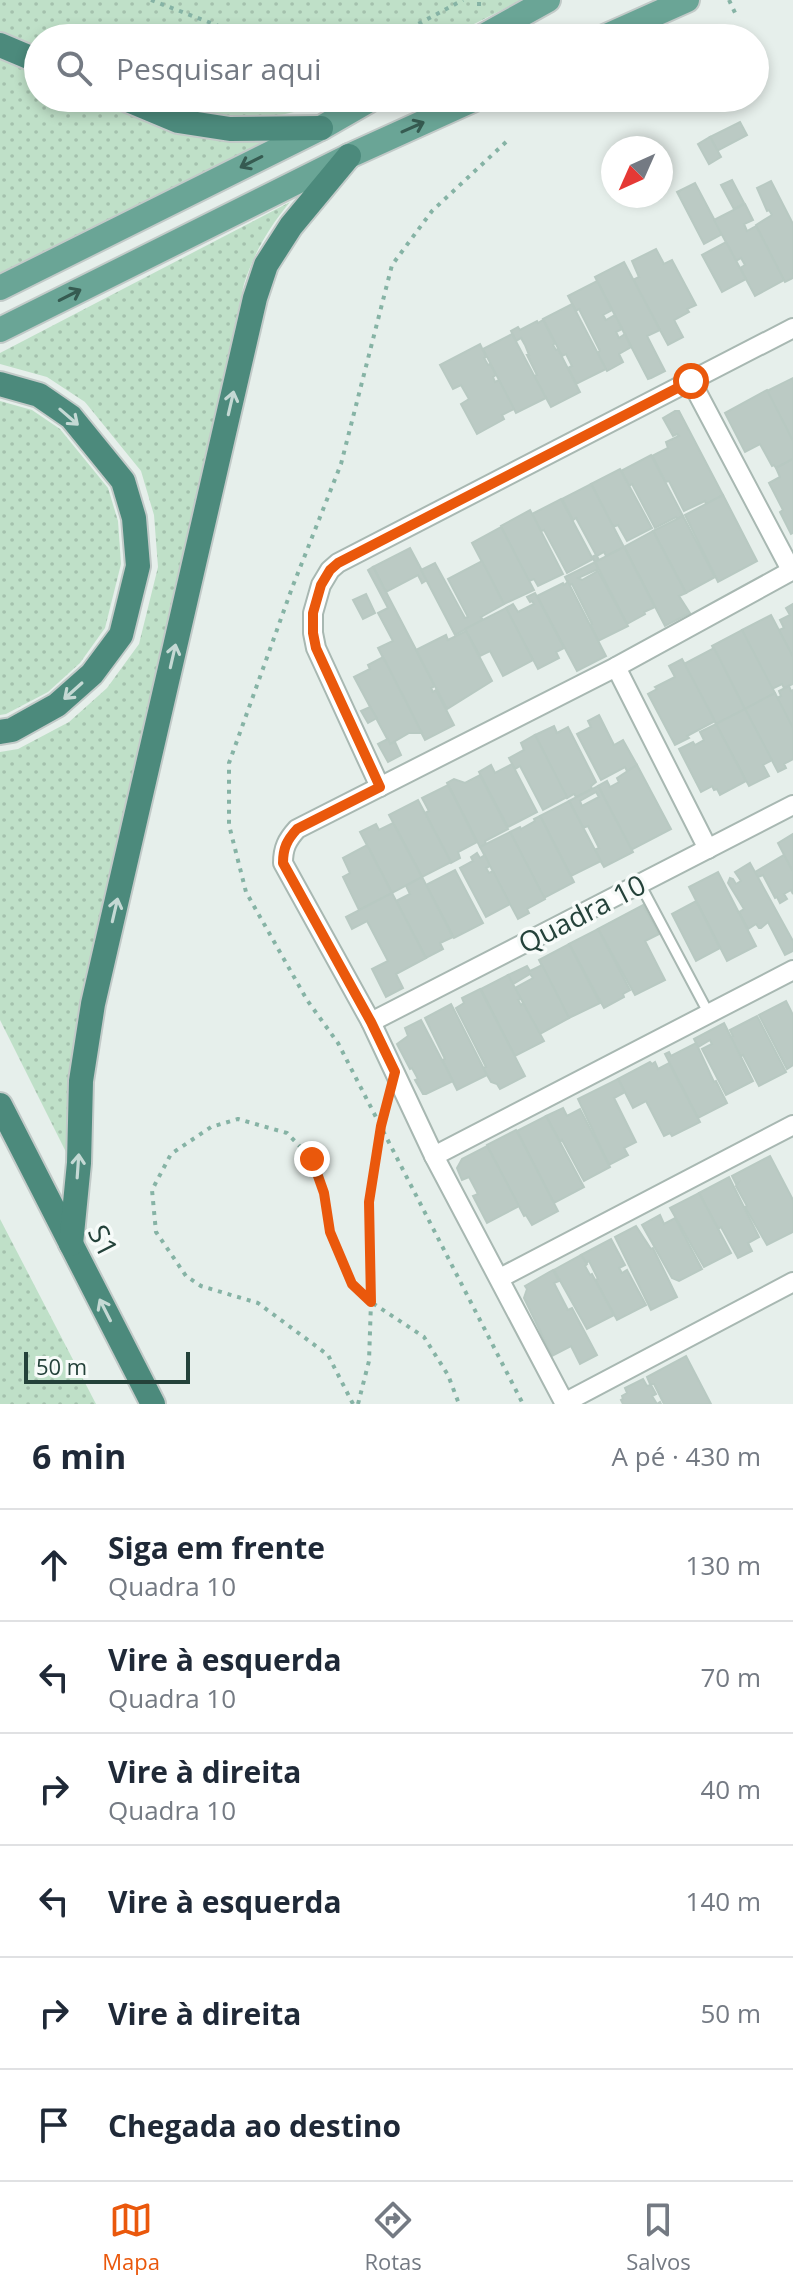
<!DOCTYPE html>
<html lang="pt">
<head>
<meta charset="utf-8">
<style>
  body { margin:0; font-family:"Open Sans",sans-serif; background:#f6f6f7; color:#1f2937 }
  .compass { position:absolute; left:601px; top:136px; width:72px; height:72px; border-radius:50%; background:#fff; box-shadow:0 4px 12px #0003; rotate:225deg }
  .scale { position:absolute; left:24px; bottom:20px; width:166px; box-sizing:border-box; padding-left:8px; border:4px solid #24423a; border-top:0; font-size:22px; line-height:28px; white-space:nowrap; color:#24423a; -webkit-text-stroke:6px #f7fbf9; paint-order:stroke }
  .stop { position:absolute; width:24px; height:24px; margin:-18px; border:6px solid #ea580c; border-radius:50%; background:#fff }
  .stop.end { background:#ea580c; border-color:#fff; box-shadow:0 2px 8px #0008 }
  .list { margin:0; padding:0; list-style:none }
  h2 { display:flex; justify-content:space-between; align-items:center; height:104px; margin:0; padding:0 32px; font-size:34px }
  h2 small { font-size:26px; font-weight:400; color:#747a83 }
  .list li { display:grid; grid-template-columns:52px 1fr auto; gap:24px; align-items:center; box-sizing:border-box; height:112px; padding:0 32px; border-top:2px solid #e0e1e3 }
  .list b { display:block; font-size:30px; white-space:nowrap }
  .list p { margin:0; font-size:26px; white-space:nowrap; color:#747a83 }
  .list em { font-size:26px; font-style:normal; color:#747a83 }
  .icon { flex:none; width:44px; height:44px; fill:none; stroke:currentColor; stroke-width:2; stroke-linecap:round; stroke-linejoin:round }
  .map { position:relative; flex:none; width:793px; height:1404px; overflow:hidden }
  .search { position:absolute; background:#fff; box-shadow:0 4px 12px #0003; left:24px; right:24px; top:24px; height:88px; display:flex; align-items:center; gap:20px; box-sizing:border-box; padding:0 28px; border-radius:44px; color:#747a83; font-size:30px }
  .sheet { height:776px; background:#fff }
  nav { display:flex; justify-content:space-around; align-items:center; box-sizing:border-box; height:112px; border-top:2px solid #e0e1e3; background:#fff; font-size:22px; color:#747a83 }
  nav a { display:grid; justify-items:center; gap:4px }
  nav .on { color:#ea580c }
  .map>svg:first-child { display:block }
  .grass { fill:url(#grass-dots) }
  .building { fill:#bbcac4; stroke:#b8c9c2; stroke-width:2; fill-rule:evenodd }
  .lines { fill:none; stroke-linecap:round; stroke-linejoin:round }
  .service-casing { stroke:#a8b8b2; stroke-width:13 }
  .minor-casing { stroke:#a8b8b2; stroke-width:22 }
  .primary-casing { stroke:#c2cac8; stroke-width:28 }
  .trunk-casing { stroke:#c2cac8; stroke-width:28 }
  .path { stroke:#86b3a5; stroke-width:4; stroke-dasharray:4 6; stroke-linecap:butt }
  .service { stroke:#fff; stroke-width:9 }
  .minor { stroke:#fff; stroke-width:18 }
  .primary { stroke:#6aa596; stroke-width:24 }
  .trunk { stroke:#4c8a7c; stroke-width:24 }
  .oneway { stroke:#365b51 }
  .oneway2 { stroke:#c4d9d4 }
  .route { stroke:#ea580c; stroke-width:10 }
  .labels { text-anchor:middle; stroke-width:7; stroke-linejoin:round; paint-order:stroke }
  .street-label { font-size:28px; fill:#24423a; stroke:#f7fbf9 }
</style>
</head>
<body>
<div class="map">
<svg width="793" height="1404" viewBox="0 0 793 1404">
  <defs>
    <pattern id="grass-dots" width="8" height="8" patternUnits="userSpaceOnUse" patternTransform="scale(2)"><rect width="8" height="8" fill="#bfe0c8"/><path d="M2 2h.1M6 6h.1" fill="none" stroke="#a4c1ad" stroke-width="1.8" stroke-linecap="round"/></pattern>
  </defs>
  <rect width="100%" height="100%" fill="#e6efeb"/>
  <g class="grass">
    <polygon points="0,0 522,0 446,38 38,38 38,48 0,32"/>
    <polygon points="0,58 38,75 38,98 92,98 134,117 181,133 209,138 267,140 268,142 0,279"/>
    <path d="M153,98H328C317,103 305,108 294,112C248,124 196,114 153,98Z"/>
    <path d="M290,202C269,227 254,253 244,284L83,1000L69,1072L66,1152L0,1020V752L18,749L69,722L107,688L139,644L158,567L154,515L141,471L85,402L47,377L0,364V353Z"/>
    <polygon points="0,401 32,410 60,429 108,488 118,521 121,564 105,628 80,663 48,692 6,714 0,715"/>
    <polygon points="0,1219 96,1404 0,1404"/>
  </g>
  <g class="building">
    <polygon points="740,122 747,135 717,151 710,137"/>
    <polygon points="710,137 721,157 709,164 698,144"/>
    <polygon points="732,180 744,203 734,209 721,185"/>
    <polygon points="771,181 793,224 793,278 785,282 756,225 772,215 769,210 767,211 757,188"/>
    <polygon points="695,183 722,234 704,244 677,192"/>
    <polygon points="745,204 753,220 744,224 747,231 756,226 784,280 755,296 740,268 745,265 741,258 736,261 714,220"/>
    <polygon points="726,242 746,279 722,292 702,255"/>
    <polygon points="656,249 664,264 672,260 696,305 687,309 689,312 674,320 683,337 668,345 633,280 639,277 632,261"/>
    <polygon points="624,262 660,330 647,336 665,371 651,378 648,379 595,277"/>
    <polygon points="597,281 612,310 603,315 606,320 615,315 622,329 616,332 619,338 625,334 631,347 619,354 623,362 607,371 597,353 600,351 579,309 576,311 568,296"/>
    <polygon points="572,304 606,369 576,384 568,368 572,366 566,354 562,356 543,319"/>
    <polygon points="543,320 555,343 553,345 556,350 558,349 580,392 551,407 534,376 537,375 527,355 529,355 525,345 521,338 516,341 511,331 518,327 520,330 537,321 538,323"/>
    <polygon points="512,334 546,398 516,413 483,349"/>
    <polygon points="480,344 486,357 484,358 488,365 490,364 496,375 493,377 495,382 499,380 514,409 502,415 504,419 477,434 461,404 469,399 461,385 453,389 440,365"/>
    <polygon points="793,378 793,441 767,391"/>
    <polygon points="767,390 793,441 793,459 776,468 774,465 772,466 760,444 745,452 725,413"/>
    <polygon points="675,411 679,411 723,495 706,504 705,501 684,511 669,481 665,482 652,456 668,448 666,442 679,436 677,434 673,436 663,418"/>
    <polygon points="651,455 683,516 677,519 676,517 655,528 632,484 629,486 621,471"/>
    <polygon points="793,459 793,533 791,534 780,512 783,510 769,483 780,477 776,468"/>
    <polygon points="620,469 652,528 627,541 618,525 613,527 591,484"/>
    <polygon points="591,484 624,547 606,556 604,552 597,556 599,560 595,562 592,557 596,555 576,518 573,520 562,499"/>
    <polygon points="723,495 757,561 718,582 685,515"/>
    <polygon points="561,499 593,559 567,573 544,530 541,531 532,514"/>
    <polygon points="530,510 563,574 538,586 534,579 529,581 501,526"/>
    <polygon points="683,516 715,577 686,593 653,531"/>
    <polygon points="501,527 534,590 504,604 472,543"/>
    <polygon points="653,531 686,593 679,596 690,613 665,626 624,547"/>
    <polygon points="624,547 655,607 644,612 645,614 627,624 595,562"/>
    <polygon points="410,548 427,580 422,583 418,575 386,592 373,567"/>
    <polygon points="482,561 504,604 481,617 483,620 455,635 421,570 435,563 465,618 468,617 448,579"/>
    <polygon points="595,562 598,569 578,578 582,580 598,571 628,626 598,641 590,625 592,624 572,584 569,585 565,577"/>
    <polygon points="373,567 435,686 431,688 433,692 436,690 454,725 425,740 378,648 393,641 378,613 388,608 368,570"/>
    <polygon points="568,582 606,656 577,671 537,596 563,583 564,585"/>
    <polygon points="535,593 564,648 556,652 559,658 538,669 506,608 513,604 518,612 534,604 532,601 530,602 527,597"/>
    <polygon points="366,594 375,613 363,619 353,600"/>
    <polygon points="793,604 793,657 779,630 784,628 780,620 790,615 786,608"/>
    <polygon points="506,608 533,660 503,676 490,651 480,656 465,629"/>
    <polygon points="771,615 793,657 793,684 784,688 782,684 772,689 742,630"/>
    <polygon points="742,630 775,693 745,709 712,646"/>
    <polygon points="466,631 492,681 447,709 416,650 446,635 448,640"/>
    <polygon points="714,648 745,709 716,724 684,664"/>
    <polygon points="383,657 422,733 409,733 390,744 354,677 370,669 368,665"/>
    <polygon points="682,659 715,721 687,736 689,738 675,745 648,694 657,689 655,687 675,677 669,666"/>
    <polygon points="789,686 791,691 793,690 793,728 777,698 781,696 779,691"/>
    <polygon points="775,693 793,728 793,759 784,764 786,768 778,772 745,709"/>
    <polygon points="370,707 377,718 368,723 361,711"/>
    <polygon points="745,709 772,760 763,765 769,776 749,786 716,724"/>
    <polygon points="599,715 614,745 623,740 637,765 627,771 625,767 601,780 577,734 591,727 588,721"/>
    <polygon points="716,724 746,781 720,795 717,789 714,790 712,786 701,792 679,749 693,742 695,745 704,740 700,732"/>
    <polygon points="554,726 557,733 568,727 596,782 591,786 592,789 576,797 574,794 567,798 535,735"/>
    <polygon points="535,735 567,797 543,810 520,766 515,769 509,758 524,750 521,743"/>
    <polygon points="388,739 390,744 395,742 401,755 388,762 378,744"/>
    <polygon points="512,764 537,812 508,827 479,772 491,765 495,773"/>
    <polygon points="637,765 671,829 631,850 598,786 607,781 610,787 619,782 617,778"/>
    <polygon points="480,775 508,829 485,841 486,844 480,847 447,783 454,779 465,783"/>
    <polygon points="448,785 477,842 458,852 460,858 451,863 425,813 429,811 422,798"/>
    <path d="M598,786L633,852L604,867L594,850L599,848L588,826L583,828L569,801ZM596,792L599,797L582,806L580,801Z"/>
    <polygon points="418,800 451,862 422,877 389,815"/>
    <polygon points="569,801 601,861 571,876 540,816"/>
    <polygon points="540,816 574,882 544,898 510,832 520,827 521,829 535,821 534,819"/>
    <polygon points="393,823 422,877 392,893 360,832 376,824 379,830"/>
    <polygon points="510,832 545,899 527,909 529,913 518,919 480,847"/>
    <polygon points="793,834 793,872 778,843"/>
    <polygon points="367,845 392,893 359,910 343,877 350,873 343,858"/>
    <polygon points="477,853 480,858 485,855 490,866 486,868 489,873 493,871 510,904 486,917 460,868 473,861 471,857"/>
    <polygon points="784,855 793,872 793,894 791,890 784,894 787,899 780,903 777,897 775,898 763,875 758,877 755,872"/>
    <polygon points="750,863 793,941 793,951 785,955 768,922 761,928 759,928 756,924 748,929 739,912 744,909 728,883 730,878 733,879 736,884 741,881 735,872"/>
    <polygon points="455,870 483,923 454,938 426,885"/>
    <polygon points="718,872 756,946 727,961 689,887"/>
    <polygon points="422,877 453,937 440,943 443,949 426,958 396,901 410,894 406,886"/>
    <polygon points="392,893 426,958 396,974 403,988 386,997 372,969 388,961 367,921 352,929 346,917"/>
    <polygon points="696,901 720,948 696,961 672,914"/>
    <polygon points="643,905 659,934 645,941 665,980 635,995 598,929"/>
    <polygon points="598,929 630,990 623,994 624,997 604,1008 569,944"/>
    <polygon points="569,944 600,1003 569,1018 539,960"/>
    <polygon points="542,965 569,1018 540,1034 515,988 533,978 530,974 513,984 508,975 527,966 530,971"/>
    <polygon points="508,975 521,999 518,1000 521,1005 523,1003 544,1041 515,1056 481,989"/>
    <polygon points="480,989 525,1076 500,1089 497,1084 491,1082 483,1068 486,1067 456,1008 464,1003 462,998"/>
    <polygon points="786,1001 793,1015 793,1065 787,1069 759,1015"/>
    <polygon points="451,1004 487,1075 457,1090 442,1060 445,1059 425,1018"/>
    <polygon points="757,1016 786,1072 759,1086 743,1055 740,1057 730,1037 733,1036 730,1030"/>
    <polygon points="421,1020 453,1081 426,1094 423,1094 415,1080 418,1079 412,1068 410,1069 397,1044 408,1036 405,1028"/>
    <polygon points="724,1023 753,1081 726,1095 702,1049 712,1044 710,1040 698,1047 694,1039"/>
    <polygon points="696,1043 714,1082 716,1081 727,1103 698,1118 665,1054 669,1052 671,1056"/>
    <polygon points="650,1062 652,1064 655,1062 658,1069 669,1063 700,1122 672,1136 670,1133 664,1136 646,1101 633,1108 618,1079"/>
    <polygon points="618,1079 625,1092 614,1098 636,1142 624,1148 628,1155 609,1165 578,1099"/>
    <polygon points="563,1108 567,1116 580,1109 610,1167 584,1181 562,1140 560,1142 546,1116"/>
    <polygon points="546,1116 584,1187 554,1203 517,1131"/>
    <polygon points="516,1130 558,1211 532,1225 526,1215 524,1216 487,1145"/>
    <polygon points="487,1146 519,1206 487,1223 473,1196 478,1194 469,1177 462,1180 457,1168 462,1159"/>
    <polygon points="770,1156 793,1200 793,1232 767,1245 745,1207 747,1206 736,1186 738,1183 736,1184 732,1176"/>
    <polygon points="729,1177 759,1237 748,1243 752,1251 738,1258 721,1227 718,1229 699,1193"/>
    <polygon points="699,1193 731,1253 704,1267 670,1208"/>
    <polygon points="660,1215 664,1224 675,1218 702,1269 679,1281 672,1278 642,1225"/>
    <polygon points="636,1226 651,1249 653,1248 677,1297 651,1310 615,1237"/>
    <polygon points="611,1239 625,1265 619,1268 622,1273 627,1270 646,1305 617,1320 595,1280 598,1279 589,1261 586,1263 581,1255"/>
    <polygon points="581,1255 587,1264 585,1266 590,1275 592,1274 614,1315 587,1329 554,1270"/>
    <polygon points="553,1270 559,1281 554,1283 568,1310 572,1308 597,1355 580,1364 571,1346 552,1356 524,1298 527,1289 525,1286"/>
    <polygon points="686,1356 711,1404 664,1404 654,1384 650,1384 647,1377"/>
    <polygon points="643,1379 647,1386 651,1385 656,1394 652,1396 657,1404 660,1402 661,1404 623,1404 621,1400 623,1399 622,1396 627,1393 625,1388"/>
  </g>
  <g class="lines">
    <g class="service-casing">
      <polyline id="service" points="640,884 709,1014"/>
    </g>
    <g class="minor-casing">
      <g id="minor">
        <polyline points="691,381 791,570"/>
        <polyline points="616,667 708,849"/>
        <polyline points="380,787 316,648 313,633 313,613 321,585 330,570 338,563 793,328"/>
        <polyline points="371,1022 793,805"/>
        <polyline points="434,1156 793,970"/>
        <polyline points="500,1278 793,1125"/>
        <polyline points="564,1403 793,1282"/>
        <path d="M565,1404L434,1156L371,1022L283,863C283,848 287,840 297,829L616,667L793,570"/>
      </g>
    </g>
    <g class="primary-casing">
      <g id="primary">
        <polyline points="480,38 548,0"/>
        <polyline points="602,38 687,0"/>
        <polyline points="0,288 321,128 373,98"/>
        <polyline points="0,330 349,156 477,98"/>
      </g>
    </g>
    <g class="trunk-casing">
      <g id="trunk">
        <polyline points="0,45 38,61"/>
        <polyline points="123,98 178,121 230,129 321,128"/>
        <polyline points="0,384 39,395 71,417 123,481 134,518 138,566 121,635 92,674 57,705 12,730 0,732"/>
        <polyline points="0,1105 153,1404"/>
        <polyline points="71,1244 79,1163 81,1081 93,1004 255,298 266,265 291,226 349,156"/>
      </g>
    </g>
    <g class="path">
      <polyline points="151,0 250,38"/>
      <polyline points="729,0 737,17"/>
      <polyline points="479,6 479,0"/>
      <polyline points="392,38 463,0"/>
      <polyline points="506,142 432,211 392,265 341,464 292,588 229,763 229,825 246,892 307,1000 338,1043 523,1404"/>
      <polyline points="353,1404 328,1355 258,1303 201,1286 186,1276 156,1232 152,1190 171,1154 211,1127 238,1119 287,1133 312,1159 324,1193 330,1232 352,1284 371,1302 424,1337 448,1375 459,1404"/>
      <polyline points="358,1404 369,1361 371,1302 369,1202 387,1102"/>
    </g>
    <use href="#service" class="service"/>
    <use href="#minor" class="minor"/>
    <use href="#primary" class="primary"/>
    <use href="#trunk" class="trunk"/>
  </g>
  <defs><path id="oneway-shaft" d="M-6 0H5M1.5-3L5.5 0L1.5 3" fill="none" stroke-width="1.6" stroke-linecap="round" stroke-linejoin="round" transform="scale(2)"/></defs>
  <g class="oneway">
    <use href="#oneway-shaft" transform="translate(413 127) rotate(-24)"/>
    <use href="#oneway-shaft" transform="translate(251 162) rotate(153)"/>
    <use href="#oneway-shaft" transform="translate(70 295) rotate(-27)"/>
  </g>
  <g class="oneway2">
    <use href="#oneway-shaft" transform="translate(231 403) rotate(-77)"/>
    <use href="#oneway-shaft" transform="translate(69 417) rotate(41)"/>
    <use href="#oneway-shaft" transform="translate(173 656) rotate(-77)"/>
    <use href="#oneway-shaft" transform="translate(73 691) rotate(138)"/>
    <use href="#oneway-shaft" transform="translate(115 910) rotate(-77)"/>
    <use href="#oneway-shaft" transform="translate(78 1166) rotate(-86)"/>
    <use href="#oneway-shaft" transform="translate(105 1310) rotate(-117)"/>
  </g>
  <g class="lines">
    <path class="route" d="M312,1159L324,1193L330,1232L352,1284L371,1302L369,1202L381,1126L395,1072L371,1022L283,863C283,848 287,840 297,829L380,787L316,648L313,633V613L321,585L330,570L338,563L691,381"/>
  </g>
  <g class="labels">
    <g class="street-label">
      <text transform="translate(582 914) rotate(-27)" y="10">Quadra 10</text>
      <text transform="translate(103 1241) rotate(63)" y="10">S1</text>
    </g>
  </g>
</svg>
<svg class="compass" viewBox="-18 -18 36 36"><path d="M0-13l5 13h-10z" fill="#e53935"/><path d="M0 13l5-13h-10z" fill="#747a83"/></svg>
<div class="scale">50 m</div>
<div class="stop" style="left:691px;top:381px"></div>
<div class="stop end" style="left:312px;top:1159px"></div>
<div class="search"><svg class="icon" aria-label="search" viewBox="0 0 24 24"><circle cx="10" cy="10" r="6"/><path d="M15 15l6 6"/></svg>Pesquisar aqui</div>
</div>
<section class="sheet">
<h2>6 min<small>A pé · 430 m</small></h2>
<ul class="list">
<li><svg class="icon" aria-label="ahead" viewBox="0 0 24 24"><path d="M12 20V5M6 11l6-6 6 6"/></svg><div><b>Siga em frente</b><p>Quadra 10</p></div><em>130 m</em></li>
<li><svg class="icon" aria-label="left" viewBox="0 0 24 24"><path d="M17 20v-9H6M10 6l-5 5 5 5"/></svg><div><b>Vire à esquerda</b><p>Quadra 10</p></div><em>70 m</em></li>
<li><svg class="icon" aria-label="right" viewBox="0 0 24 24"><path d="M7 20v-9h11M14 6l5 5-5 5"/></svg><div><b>Vire à direita</b><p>Quadra 10</p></div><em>40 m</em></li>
<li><svg class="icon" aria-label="left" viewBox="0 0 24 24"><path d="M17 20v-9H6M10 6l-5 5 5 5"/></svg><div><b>Vire à esquerda</b></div><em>140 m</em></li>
<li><svg class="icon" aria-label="right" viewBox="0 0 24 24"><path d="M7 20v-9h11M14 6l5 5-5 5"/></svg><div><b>Vire à direita</b></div><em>50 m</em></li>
<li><svg class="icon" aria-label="arrive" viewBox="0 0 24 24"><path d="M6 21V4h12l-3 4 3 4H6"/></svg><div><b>Chegada ao destino</b></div></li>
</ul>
</section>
<nav>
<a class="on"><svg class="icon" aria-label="map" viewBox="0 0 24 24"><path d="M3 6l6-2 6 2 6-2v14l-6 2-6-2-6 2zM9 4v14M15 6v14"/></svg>Mapa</a>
<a><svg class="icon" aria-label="directions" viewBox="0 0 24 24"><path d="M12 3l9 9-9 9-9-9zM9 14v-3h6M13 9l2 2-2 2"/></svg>Rotas</a>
<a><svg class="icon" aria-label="saved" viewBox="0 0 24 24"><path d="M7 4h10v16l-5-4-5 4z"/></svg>Salvos</a>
</nav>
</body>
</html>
